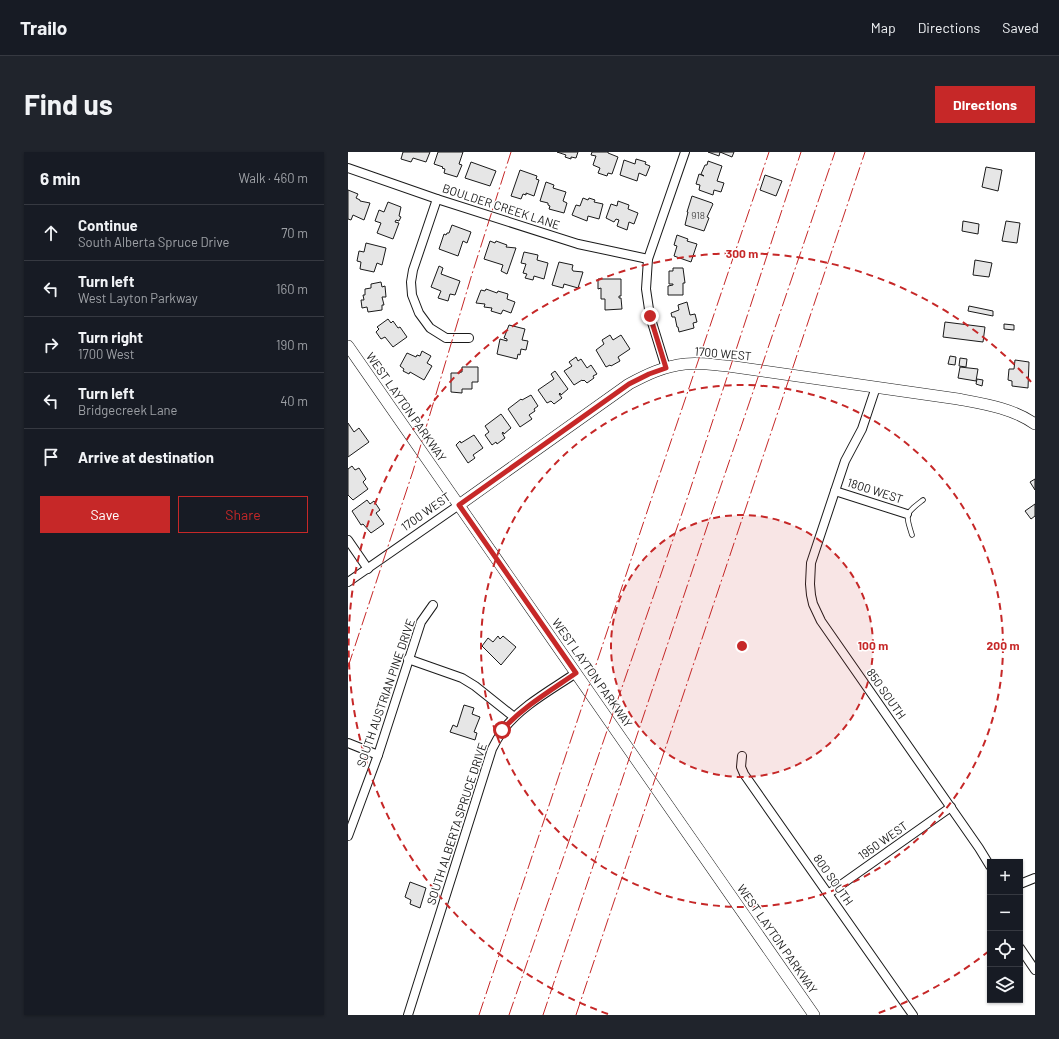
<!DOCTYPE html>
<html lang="en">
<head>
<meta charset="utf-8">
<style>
  body { margin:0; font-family:Barlow,sans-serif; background:#20242c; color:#f1f3f6 }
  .controls { position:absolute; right:12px; bottom:12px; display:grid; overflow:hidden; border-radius:0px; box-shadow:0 1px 3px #0004 }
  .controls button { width:36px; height:36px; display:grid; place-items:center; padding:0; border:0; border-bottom:1px solid #363941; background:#171b24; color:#f1f3f6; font:20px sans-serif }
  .stop { position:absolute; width:12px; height:12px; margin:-9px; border:3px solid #c62828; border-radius:50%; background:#fff }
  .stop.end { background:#c62828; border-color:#fff; box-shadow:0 1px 4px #0008 }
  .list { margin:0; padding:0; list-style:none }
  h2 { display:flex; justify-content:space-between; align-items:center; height:52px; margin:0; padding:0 16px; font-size:17px }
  h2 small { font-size:13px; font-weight:400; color:#9ea1a6 }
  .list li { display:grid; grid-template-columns:26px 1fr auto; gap:12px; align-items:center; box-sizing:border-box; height:56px; padding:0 16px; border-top:1px solid #363941 }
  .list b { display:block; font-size:15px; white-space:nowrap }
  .list p { margin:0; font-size:13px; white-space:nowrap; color:#9ea1a6 }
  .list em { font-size:13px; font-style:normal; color:#9ea1a6 }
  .actions { display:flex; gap:8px; padding:12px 16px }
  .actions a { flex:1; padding:9px 0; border:1px solid #c62828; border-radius:0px; text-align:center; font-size:14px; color:#c62828 }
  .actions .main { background:#c62828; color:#fff }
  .icon { flex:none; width:22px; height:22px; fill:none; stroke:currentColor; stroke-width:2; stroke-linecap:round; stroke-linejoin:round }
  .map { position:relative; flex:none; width:687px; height:863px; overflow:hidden; border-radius:0px }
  header { display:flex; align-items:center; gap:24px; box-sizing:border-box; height:56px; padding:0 20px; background:#171b24; border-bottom:1px solid #363941 }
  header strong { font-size:19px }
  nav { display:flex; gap:22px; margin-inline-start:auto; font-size:14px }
  .intro { display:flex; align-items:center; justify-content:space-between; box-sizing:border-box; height:96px; padding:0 24px }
  h1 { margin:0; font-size:28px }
  .button { padding:10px 18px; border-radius:0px; background:#c62828; color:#fff; font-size:14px; font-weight:700 }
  main { display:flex; gap:24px; padding:0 24px }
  aside { flex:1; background:#171b24; border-radius:0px; box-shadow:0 1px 3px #0004 }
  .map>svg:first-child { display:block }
  .building { fill:#e6e6e6; stroke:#1a1a1a }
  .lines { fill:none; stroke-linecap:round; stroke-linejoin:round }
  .lane-casing { stroke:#1a1a1a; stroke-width:5.5 }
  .street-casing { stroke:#1a1a1a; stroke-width:10 }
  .secondary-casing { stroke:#1a1a1a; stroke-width:12 }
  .lane { stroke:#fff; stroke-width:4 }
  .street { stroke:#fff; stroke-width:8 }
  .secondary { stroke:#fff; stroke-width:11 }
  .power { stroke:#c62828; stroke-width:1; stroke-dasharray:14 3 2 3; stroke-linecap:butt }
  .route { stroke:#c62828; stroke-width:5 }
  .ring { fill:none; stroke:#c62828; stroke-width:2; stroke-dasharray:7 5 }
  .labels { text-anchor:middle; stroke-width:3; stroke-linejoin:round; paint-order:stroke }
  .number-label { font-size:10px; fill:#4d4d4d }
  .street-label { font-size:12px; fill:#1a1a1a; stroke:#fff }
  .centre { fill:#c62828; stroke:#fff; stroke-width:2 }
  .ring-label { font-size:12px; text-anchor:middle; font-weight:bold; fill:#c62828; stroke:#fff; stroke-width:3; stroke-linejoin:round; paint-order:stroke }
</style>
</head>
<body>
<header>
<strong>Trailo</strong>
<nav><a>Map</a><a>Directions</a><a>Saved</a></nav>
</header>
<div class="intro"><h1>Find us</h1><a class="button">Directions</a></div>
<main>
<aside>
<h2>6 min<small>Walk · 460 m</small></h2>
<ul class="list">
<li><svg class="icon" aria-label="ahead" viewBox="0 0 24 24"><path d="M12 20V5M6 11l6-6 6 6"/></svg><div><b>Continue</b><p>South Alberta Spruce Drive</p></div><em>70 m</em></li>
<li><svg class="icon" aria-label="left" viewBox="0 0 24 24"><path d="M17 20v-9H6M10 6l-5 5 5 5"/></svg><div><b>Turn left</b><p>West Layton Parkway</p></div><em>160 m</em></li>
<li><svg class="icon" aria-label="right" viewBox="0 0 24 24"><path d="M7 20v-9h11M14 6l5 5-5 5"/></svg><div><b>Turn right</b><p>1700 West</p></div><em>190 m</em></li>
<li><svg class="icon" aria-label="left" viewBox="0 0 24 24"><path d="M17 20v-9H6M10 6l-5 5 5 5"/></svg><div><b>Turn left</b><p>Bridgecreek Lane</p></div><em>40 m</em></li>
<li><svg class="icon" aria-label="arrive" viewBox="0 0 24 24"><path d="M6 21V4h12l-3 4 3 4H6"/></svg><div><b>Arrive at destination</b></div></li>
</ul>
<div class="actions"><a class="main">Save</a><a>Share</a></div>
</aside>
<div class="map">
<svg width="687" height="863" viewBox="0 0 687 863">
  <rect width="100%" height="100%" fill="#fff"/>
  <g class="building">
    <polygon points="55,0 82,0 78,10 65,6 63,10 53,7"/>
    <polygon points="90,0 115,0 111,12 114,13 109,25 96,21 97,17 94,16 95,15 86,12"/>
    <polygon points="209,0 230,0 228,6 223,5 223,7 217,5 218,3"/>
    <polygon points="244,0 260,0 260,1 270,5 264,22 260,21 259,24 250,21 252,16 245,13 248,4 243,3"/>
    <polygon points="360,0 386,0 384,5 372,0 371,4"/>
    <polygon points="288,7 298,10 297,12 302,14 298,24 291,21 289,29 272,23 276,8 287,12"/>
    <polygon points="360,9 374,14 369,29 376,31 373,40 366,38 365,43 351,38 352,33 348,32 351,22 356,24 353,22 357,13 359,13"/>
    <polygon points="123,10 148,19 142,34 117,26"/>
    <polygon points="638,15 654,18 650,39 634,35"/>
    <polygon points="172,18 189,24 188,27 191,28 186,44 178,41 178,43 175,42 173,47 163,44"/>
    <polygon points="417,23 434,29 428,44 412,38"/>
    <polygon points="198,30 206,33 205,36 218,40 215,49 219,51 216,61 201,57 202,54 200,53 200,51 192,49"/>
    <polygon points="0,38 10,42 8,46 12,48 12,49 22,51 16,68 5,63 3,68 0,67"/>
    <polygon points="344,44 364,51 365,52 359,65 361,66 356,79 337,73 340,60 339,60"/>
    <polygon points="235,46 240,48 241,46 247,48 246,50 255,52 251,67 240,64 239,69 224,63 228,53 232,54"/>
    <polygon points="270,49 281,53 280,57 290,61 286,72 281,70 279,78 269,74 271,68 268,67 266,70 258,66 263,52 269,54"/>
    <polygon points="40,50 53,55 51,64 53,65 51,69 48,68 47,70 51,71 45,87 29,81 33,71 27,69 31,58 36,60"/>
    <polygon points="615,69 631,72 630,82 614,79"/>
    <polygon points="658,69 672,71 669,91 654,89"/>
    <polygon points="104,73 123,80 119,91 115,89 110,104 91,97 96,82 98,83 99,81 101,81"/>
    <polygon points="329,83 340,87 339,89 349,92 343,110 326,104 329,94 326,93"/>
    <polygon points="142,89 147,91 148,89 159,93 158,95 168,96 159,122 153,119 155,113 136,107"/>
    <polygon points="18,91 38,96 34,113 29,111 26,120 12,117 13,110 9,109 11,99 16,100"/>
    <polygon points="176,100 190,103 189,108 200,111 196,127 186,124 185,128 177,126 179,122 175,121 178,112 173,111"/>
    <polygon points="627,108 644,111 641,125 625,123"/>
    <polygon points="211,110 225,113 224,117 225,119 235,120 230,136 216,132 215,136 204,133"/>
    <polygon points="91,114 95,116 93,122 112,129 107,143 102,142 100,149 90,146 93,139 83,135"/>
    <polygon points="325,116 335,116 337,131 335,131 335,143 320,143 320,134 325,133 325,132 321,132 321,119 325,119"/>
    <polygon points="250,127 273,127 273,144 271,144 271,146 273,146 274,157 257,158 257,147 253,147 253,136 250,137"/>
    <polygon points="33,130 34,135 37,134 38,145 34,145 36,153 34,153 34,158 20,160 19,155 14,156 13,148 16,148 15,143 17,143 17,137 23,136 23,132"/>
    <polygon points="138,137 149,141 150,139 160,142 159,147 167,150 163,161 155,158 153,162 143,159 144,156 136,155 137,152 128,151 133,138 137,139"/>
    <polygon points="339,150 342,163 347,162 349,170 345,171 346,176 331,180 330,175 329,175 327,165 324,165 323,161 331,158 330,153"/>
    <polygon points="621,154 645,159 645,164 620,159"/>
    <polygon points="40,167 43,171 45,169 50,176 52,175 59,185 45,195 37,185 33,187 28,180 31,177 29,175"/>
    <polygon points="597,170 637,175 635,190 595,185"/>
    <polygon points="656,172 666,173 666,178 656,177"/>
    <polygon points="161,173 177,177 174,188 180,189 178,198 173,197 172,203 170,202 169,207 149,202 152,187 159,189 159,187 156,186"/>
    <polygon points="262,183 265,188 273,183 282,197 270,205 272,209 263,214 262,213 258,215 248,198 256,192 254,188"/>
    <polygon points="74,199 83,204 79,211 84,214 76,228 62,220 61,222 55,219 56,217 52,214 59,201 68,205 69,203 72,204"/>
    <polygon points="602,204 608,205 607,213 600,212"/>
    <polygon points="228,205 230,209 233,207 239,216 243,213 249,222 245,224 246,226 239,231 236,228 235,229 234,228 226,233 216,219 224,214 221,210"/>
    <polygon points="612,206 619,207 618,215 611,214"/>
    <polygon points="667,208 681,210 680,236 664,234 664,229 660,228 661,217 666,217"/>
    <polygon points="114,215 130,215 130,230 124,230 124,237 114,237 114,241 103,240 103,221 112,221 112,220 114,220"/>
    <polygon points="612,215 630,217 628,229 610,226"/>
    <polygon points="207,219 220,237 213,243 212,241 211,242 214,246 206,252 203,249 199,251 190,238 206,227 203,222"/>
    <polygon points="629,227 635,228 634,234 628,232"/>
    <polygon points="183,243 190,254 186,257 187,259 181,263 184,267 172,275 160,257 173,247 174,248"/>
    <polygon points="153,262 163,276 156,282 155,280 154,281 157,286 149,292 148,290 144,293 137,283 141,280 137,274"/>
    <polygon points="0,271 6,280 11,276 21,290 0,305"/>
    <polygon points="126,283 135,296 125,303 127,306 120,311 108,293 112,289 113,291"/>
    <polygon points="4,314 7,318 11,316 18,327 15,330 20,337 5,348 0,343 0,317"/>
    <polygon points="687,327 687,338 682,330"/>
    <polygon points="19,348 22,352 26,349 32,358 28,361 36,372 23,381 15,372 13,373 4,359"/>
    <polygon points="687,352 687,364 683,367 677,359"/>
    <polygon points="150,484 152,487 155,484 168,495 153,513 134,494 140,486 145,490"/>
    <polygon points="116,553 126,556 124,562 132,565 126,580 129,581 127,588 102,580 105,573 109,575"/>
    <polygon points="62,730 78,736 72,756 62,752 63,748 57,745"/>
  </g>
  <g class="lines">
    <g class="lane-casing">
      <path id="lane" d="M564,383C557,361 557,362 575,348"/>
    </g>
    <g class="street-casing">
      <g id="street">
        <polyline points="0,16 89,47 230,92 300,107"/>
        <polyline points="89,47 65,118 63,130 64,143 71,161 82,176 98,186 121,186"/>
        <polyline points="318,216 302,164 298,137 300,107 337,0"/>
        <polyline points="528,235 514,277 497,309 463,411 462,432 463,443 465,452 473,469 631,696 642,714"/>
        <polyline points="487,339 559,362"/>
        <polyline points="0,388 20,417"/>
        <polyline points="0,430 111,353"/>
        <polyline points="60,507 114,526 127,534 166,565"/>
        <polyline points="0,591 30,603"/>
        <polyline points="394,604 393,615 396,622 565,863"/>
        <polyline points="0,684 30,603 73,470 85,453"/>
        <polyline points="672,732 687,726"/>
        <polyline points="480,742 603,655"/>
        <polyline points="672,796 687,818"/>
        <path d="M60,863L144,597C147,591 151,584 155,578C173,554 203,538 228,521"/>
      </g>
    </g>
    <g class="secondary-casing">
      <g id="secondary">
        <polyline points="0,194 466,863"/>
        <path d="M111,353L281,232C298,223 316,214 337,212C351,210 366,213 380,214L610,247C637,252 664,256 687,272"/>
      </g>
    </g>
    <use href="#lane" class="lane"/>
    <use href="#street" class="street"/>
    <use href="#secondary" class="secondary"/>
    <g class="power">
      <polyline points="0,515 65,319 124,122 163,0"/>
      <polyline points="131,863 301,354 421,0"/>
      <polyline points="161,863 341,341 453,0"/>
      <polyline points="195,863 366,354 487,0"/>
      <polyline points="228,863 517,0"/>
    </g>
  </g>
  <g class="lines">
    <path class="route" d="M154,578C175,555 202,539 228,521L111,353L281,232L301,222L318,216L302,164"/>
  </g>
  <circle cx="394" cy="494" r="131" fill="#c62828" fill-opacity=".12"/>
  <g class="ring">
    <circle cx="394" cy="494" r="131"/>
    <circle cx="394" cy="494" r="261"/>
    <path d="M641 799A392 392 0 0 1 528 862M260 862A392 392 0 1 1 685 232"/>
  </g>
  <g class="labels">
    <g class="number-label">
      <text x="350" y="67">918</text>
    </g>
    <g class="street-label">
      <text transform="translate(153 55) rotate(18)" y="4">BOULDER CREEK LANE</text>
      <text transform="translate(375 202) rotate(5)" y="4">1700 WEST</text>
      <text transform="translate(58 255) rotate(55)" y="4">WEST LAYTON PARKWAY</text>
      <text transform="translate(527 339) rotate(18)" y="4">1800 WEST</text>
      <text transform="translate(78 360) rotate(-35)" y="4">1700 WEST</text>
      <text transform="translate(244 521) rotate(55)" y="4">WEST LAYTON PARKWAY</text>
      <text transform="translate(38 541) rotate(-71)" y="4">SOUTH AUSTRIAN PINE DRIVE</text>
      <text transform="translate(538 542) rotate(55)" y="4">850 SOUTH</text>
      <text transform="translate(109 672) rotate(-72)" y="4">SOUTH ALBERTA SPRUCE DRIVE</text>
      <text transform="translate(535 689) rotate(-35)" y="4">1950 WEST</text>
      <text transform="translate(485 728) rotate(55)" y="4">800 SOUTH</text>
      <text transform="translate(429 787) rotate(55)" y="4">WEST LAYTON PARKWAY</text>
    </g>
  </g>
  <circle cx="394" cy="494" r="6" class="centre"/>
  <g class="ring-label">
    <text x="394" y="106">300 m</text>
    <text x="525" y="498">100 m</text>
    <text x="655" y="498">200 m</text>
  </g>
</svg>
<div class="controls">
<button>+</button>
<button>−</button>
<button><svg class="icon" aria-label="locate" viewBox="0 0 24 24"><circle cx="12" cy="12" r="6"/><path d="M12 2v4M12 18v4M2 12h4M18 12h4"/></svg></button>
<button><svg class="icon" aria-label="layers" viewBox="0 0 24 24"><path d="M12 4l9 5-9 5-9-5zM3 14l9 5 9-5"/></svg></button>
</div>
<div class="stop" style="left:154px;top:578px"></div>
<div class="stop end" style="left:302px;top:164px"></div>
</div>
</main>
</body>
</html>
